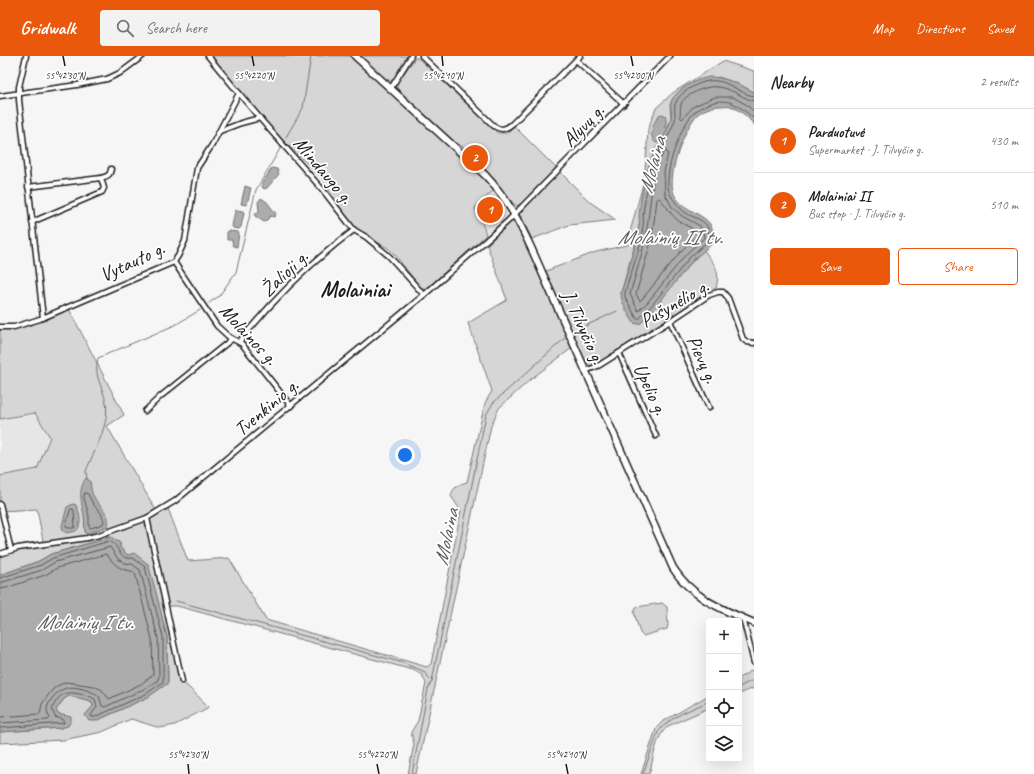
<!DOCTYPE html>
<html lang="en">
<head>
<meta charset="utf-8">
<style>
  body { margin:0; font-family:Caveat,sans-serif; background:#f2f2f2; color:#222 }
  .controls { position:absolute; right:12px; bottom:12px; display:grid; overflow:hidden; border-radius:4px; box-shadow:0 4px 16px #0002 }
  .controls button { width:36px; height:36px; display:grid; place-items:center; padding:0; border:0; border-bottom:1px solid #e0e0e0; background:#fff; color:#222; font:20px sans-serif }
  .you { position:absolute; left:405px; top:399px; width:14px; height:14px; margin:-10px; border:3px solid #fff; border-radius:50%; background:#1a73e8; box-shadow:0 0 0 6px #1a73e833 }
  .badge { display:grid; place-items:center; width:26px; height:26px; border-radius:50%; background:#ea580c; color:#fff; font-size:13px; font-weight:700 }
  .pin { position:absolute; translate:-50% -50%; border:2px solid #fff; box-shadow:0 1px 4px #0006 }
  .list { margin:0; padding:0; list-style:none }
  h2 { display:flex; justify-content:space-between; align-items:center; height:52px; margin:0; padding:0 16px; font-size:17px }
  h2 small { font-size:13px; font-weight:400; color:#767676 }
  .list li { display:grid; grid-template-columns:26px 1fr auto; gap:12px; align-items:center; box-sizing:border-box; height:64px; padding:0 16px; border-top:1px solid #e0e0e0 }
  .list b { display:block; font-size:15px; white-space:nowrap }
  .list p { margin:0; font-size:13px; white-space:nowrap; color:#767676 }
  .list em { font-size:13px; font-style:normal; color:#767676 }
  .actions { display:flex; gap:8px; padding:12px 16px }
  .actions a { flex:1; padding:9px 0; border:1px solid #ea580c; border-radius:4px; text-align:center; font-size:14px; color:#ea580c }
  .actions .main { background:#ea580c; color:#fff }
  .icon { flex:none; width:22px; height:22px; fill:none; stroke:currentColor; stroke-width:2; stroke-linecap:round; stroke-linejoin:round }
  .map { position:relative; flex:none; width:754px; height:718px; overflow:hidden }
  header { display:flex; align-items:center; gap:24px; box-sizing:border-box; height:56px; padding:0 20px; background:#ea580c; color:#fff }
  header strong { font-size:19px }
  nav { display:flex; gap:22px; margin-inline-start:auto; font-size:14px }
  .search { width:280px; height:36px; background:#f2f2f2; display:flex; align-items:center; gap:10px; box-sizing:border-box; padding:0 14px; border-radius:4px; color:#767676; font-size:15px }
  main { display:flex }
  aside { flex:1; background:#fff }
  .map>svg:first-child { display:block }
  .built { fill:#e6e6e6 }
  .green { fill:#d6d6d6; stroke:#797979 }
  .water { fill:#acacac; stroke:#727272 }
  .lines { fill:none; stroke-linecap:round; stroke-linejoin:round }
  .shore { stroke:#565656; stroke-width:1 }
  .stream { stroke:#727272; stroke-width:1 }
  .minor-casing { stroke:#1c1c1c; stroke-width:7 }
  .primary-casing { stroke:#1c1c1c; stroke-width:9 }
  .minor { stroke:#fff; stroke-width:4 }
  .primary { stroke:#fff; stroke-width:6 }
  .ticks { fill:none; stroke:#1c1c1c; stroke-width:1.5 }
  .labels { text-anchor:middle; stroke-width:3.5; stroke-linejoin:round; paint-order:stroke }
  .street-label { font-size:20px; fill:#1c1c1c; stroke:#fff }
  .water-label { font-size:21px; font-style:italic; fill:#5d5d5d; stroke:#fff }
  .quarter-label { font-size:22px; font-weight:bold; fill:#1c1c1c; stroke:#fff }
  .ticks-label { font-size:10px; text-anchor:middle; fill:#1c1c1c; stroke:#fff; stroke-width:3.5; stroke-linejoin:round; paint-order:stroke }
</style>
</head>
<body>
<header>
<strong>Gridwalk</strong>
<div class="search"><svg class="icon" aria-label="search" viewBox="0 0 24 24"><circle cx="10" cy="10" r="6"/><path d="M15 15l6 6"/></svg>Search here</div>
<nav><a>Map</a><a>Directions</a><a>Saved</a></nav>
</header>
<main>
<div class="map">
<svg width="754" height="718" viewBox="0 0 754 718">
  <rect width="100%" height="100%" fill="#f6f6f6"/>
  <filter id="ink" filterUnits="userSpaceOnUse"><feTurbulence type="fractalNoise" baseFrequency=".025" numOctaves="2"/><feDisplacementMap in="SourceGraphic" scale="8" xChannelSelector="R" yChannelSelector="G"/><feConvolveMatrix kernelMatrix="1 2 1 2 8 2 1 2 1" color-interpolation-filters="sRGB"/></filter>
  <g filter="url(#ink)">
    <g class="built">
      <polygon points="495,133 509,155 509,160 486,179 484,168 479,162 475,152"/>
      <polygon points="35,357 50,381 37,413 0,420 0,363"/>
    </g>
    <g class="green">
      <path d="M211,0H351L478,116L495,133L475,152C479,162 484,169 486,179L426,233L420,231L395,199L388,192L354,174L329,135C328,125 310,111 302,103C268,72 241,35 211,0Z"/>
      <path d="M360,0H407L393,25C384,25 368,7 360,0Z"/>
      <polygon points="415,2 418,2 498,77 507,77 514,70 590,146 616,164 569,169 532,183 519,157 522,153 523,147 516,150 513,147 485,113 478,102 473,97 455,86 400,35 397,32 397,27"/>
      <path d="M723,5L754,15V36L738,28L719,21L683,32L672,44L670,49L671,62L661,86L656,92L636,183L621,237L641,267C663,243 680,216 704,194C714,209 721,213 716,232L596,308L592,310L588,309L581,298L546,215L596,196L631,188L630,176L643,128L646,105L648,73L656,52L674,36Z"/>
      <path d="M513,166C524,175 527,192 533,204C545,234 559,263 572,292L531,323L499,352L491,370L416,718H408L414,688L411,676L418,665L426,627L422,619L413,614L177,550H166L182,625L209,651L175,669L160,672L131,663L102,676L63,684L0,687V676L61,672L56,654L64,643L69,640L88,644L92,646L96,665L148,641L168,627L167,581L148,508L128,499L124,496L120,491V487L110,481L51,498L39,505L0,519V496L13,490L43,485L37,453L0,455V420L37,413L50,381L35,357L0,363V273L69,253L124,359L107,370L157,456L167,450L188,505L229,502L266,564L427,611L431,608L461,455L451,440C453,431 459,428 467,426L485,347L492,335L468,267L507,244L487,189L508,167Z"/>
      <polygon points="662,547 667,551 668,569 667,573 643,580 640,577 634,556 636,551"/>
      <polygon points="754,613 754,632 739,638 739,622"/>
      <path d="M709,639V652L668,670C655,681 654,702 649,718H641L656,673L662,666Z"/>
    </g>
    <g class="water">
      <path d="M709,21C726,21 740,29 754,36V69C749,62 739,53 730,50C728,49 724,50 721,50C714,50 704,53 698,58C685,70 668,117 673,135C679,155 707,157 712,172C713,176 713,183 713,187L693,204L655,252L641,267L637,268L634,267C628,258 621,247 621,237C627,216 637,191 639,169C640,166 639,163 639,160C640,144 644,125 649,109C654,92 666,80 671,63C673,55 668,49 673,42C682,30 696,24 709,21Z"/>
      <path d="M660,58L665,59C669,67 661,78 658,86L656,87C647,80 654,65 660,58Z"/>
      <polygon points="272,112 277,113 279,118 267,132 264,133 262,131 262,127"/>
      <polygon points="245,130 251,132 247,149 241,148"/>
      <polygon points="261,142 267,146 276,158 274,161 271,160 269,161 268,163 264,166 255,160 255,158 259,155 258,146"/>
      <polygon points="237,154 243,155 244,157 241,171 239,173 233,172 232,170 235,155"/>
      <polygon points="229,175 238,176 239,178 237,191 233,190 232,184 227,184 227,176"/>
      <path d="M86,422L90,425C91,430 91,437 94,441C99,451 111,457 108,470L87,478L85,476C84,471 85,465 84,460C82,447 77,435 86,422Z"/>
      <path d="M73,448L76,449C80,456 84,475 72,476C68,477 66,477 63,475L62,470L67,451Z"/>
      <polygon points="111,481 120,487 120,491 124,496 128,499 134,497 148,508 156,536 167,581 168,627 148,641 96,665 89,665 85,659 93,650 92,646 88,644 69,640 64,643 56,654 58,658 71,661 71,665 68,670 61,672 0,676 0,519 39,505 51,498"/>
    </g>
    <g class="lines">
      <g class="shore">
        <path d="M754,40C739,38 727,22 708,25C698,27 681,35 676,46C673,51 676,58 675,64C670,80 658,93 653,110C648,125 645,142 643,158C643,162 644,166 643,170C641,193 631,215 625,237V241L637,263H639L652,249L690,201L709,184C709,181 709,176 708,172C704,163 693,162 686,157C679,152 674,145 670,138C661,121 682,64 697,54C701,51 709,48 714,46C731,42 742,52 754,63"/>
        <path d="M754,45C749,44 744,41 740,39C722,30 712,27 693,37C679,45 681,47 680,61L682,63L694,50L715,41H733L747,49L754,56"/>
        <path d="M666,95L668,97L664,116L665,138L672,151L682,160L700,170L703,175L704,182L686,198L648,246L638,255L630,238C635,220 641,202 645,184C650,164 650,108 666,95Z"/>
        <path d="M659,142C667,149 670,159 680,166C686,170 695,172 698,179L682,194L643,242L640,245L636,238L651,186L657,144Z"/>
        <polygon points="85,437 88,438 93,448 101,457 104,465 103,468 91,472 89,471 89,460 84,442"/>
        <polygon points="71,453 73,453 74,455 75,470 74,472 68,472 66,470"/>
        <path d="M0,522L41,509L53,502L109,485C121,489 116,504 133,502L145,511L163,581V626L146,638L95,661H92L91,659L97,651L95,643C90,640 85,639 80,638C64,635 59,638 52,653L55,661L64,664V667L0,672"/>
        <path d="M0,527L42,514L55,506L110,491L118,503L125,507L132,508L140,514L158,582L159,619L158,624L144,633L105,651L102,650L99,640C93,635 74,629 66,632C58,634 48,645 47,653C47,656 48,659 50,662L48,664L0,667"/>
        <path d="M0,533L6,532L45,519L57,512L106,498C111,504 116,511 123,513C128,515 131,514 135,517L152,583L153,619L141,628L109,643L102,634L94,630L66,626L55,631L49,638L42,648L40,658L0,661"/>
      </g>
      <g class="stream">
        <polyline points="286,81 303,52 311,0"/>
        <polyline points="209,247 219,240 236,216 256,134 281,91"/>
        <polyline points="573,276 617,255"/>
        <path d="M87,423L86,415C94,395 110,368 106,347C103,330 93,321 98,302L175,269L200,254"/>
        <polyline points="176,545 400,606 423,615 431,624"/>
        <polyline points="739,631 751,625"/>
        <polyline points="412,718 428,633 432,625 486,359 493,347 565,282"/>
        <path d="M643,718L658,676C670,660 691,654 709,645"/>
      </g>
      <g class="minor-casing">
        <g id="minor">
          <polyline points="26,0 19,31 19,44 43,262"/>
          <polyline points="208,0 263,66 322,133 354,174 366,181 389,200 424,239"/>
          <path d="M422,0L494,70C501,75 506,73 512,68L580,0"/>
          <polyline points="576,4 624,48"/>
          <polyline points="391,32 411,0"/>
          <polyline points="0,40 77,29 107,23 120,17 143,0"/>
          <polyline points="220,75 241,67 260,62"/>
          <path d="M28,131L101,122C107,120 110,120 111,113"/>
          <polyline points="32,166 102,136 104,132 101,122"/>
          <polyline points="174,206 217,270 229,281 242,288 291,350"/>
          <polyline points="670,265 709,352"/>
          <polyline points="0,271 14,271 40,263 174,206 178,200 185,185 197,112 212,89 239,37"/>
          <path d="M239,286C272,245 312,205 354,174"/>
          <polyline points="619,297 656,380"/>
          <polyline points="585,315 598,310 670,265 709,239 718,236 723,236 728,242 743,283 747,286 754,287"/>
          <polyline points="145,355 161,340 232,283"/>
          <polyline points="0,448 11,494"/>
          <polyline points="147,462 182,625"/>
          <polyline points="0,498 18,492 87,482 99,479 147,462 175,445 424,239 508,165 670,0"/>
          <polyline points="743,562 754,607"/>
        </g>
      </g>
      <g class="primary-casing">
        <path id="primary" d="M355,0L485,119C507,142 520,167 533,196L673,512C693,543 722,553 754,567"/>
      </g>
      <use href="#minor" class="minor"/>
      <use href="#primary" class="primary"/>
    </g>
  </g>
  <path class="ticks" d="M63,0L65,10M252,0L254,10M442,0L443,10M631,0L633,10M188,708L189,718M377,708L379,718M566,708L568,718"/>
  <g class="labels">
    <g class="street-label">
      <text transform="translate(583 69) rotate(-46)" y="7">Alyvų g.</text>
      <text transform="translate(324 114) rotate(50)" y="7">Mindaugo g.</text>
      <text transform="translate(132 205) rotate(-25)" y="7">Vytauto g.</text>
      <text transform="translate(284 217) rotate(-44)" y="7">Žalioji g.</text>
      <text transform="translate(674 247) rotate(-30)" y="7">Pušynėlio g.</text>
      <text transform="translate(584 271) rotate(66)" y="7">J. Tilvyčio g.</text>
      <text transform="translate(249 278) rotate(47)" y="7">Molainos g.</text>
      <text transform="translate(703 303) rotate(66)" y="7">Pievų g.</text>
      <text transform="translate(651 333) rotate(65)" y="7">Upelio g.</text>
      <text transform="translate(266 351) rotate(-40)" y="7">Tvenkinio g.</text>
    </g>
    <g class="water-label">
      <text transform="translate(652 109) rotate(-75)" y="7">Molaina</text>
      <text x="670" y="188">Molainių II tv.</text>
      <text transform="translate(446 481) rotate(-78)" y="7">Molaina</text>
      <text x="85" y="573">Molainių I tv.</text>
    </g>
    <g class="quarter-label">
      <text x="355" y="241">Molainiai</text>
    </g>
  </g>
  <g class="ticks-label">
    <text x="65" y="23">55°42'30"N</text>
    <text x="254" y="23">55°42'20"N</text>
    <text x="443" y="23">55°42'10"N</text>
    <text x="633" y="23">55°42'00"N</text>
    <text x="188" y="702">55°42'30"N</text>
    <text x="377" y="702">55°42'20"N</text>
    <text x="566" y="702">55°42'10"N</text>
  </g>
</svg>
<div class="controls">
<button>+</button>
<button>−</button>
<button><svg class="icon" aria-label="locate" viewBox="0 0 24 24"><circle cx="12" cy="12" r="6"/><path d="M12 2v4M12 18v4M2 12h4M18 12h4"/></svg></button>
<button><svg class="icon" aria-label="layers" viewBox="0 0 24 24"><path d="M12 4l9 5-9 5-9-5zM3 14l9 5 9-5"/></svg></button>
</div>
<div class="you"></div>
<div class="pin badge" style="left:490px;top:154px">1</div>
<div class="pin badge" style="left:475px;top:102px">2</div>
</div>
<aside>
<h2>Nearby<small>2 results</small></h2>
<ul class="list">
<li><span class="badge">1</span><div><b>Parduotuvė</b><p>Supermarket · J. Tilvyčio g.</p></div><em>430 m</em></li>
<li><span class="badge">2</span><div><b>Molainiai II</b><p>Bus stop · J. Tilvyčio g.</p></div><em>510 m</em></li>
</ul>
<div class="actions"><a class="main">Save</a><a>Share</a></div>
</aside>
</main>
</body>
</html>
